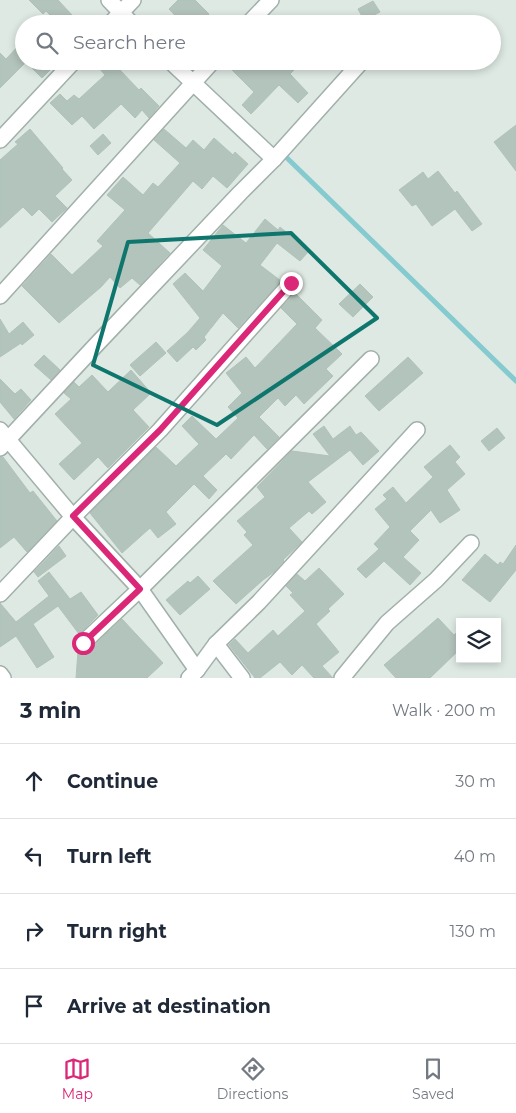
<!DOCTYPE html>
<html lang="en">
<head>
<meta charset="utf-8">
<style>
  body { margin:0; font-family:Montserrat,sans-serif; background:#f2f2f3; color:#1f2937 }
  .controls { position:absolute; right:15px; bottom:15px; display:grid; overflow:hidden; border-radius:0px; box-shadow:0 2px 8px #0003 }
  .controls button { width:45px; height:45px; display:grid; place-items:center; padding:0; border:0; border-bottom:1px solid #e0e1e3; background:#fff; color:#1f2937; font:25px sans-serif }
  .stop { position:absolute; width:15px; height:15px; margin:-11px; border:4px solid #db2777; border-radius:50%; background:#fff }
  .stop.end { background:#db2777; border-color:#fff; box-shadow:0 1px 5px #0008 }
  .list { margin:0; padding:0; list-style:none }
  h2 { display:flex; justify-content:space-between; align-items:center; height:65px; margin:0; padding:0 20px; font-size:21px }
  h2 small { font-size:16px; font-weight:400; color:#747a83 }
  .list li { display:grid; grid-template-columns:32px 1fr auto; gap:15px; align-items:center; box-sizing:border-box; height:75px; padding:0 20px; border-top:1px solid #e0e1e3 }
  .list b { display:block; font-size:19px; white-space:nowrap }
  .list em { font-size:16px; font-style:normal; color:#747a83 }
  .icon { flex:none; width:28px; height:28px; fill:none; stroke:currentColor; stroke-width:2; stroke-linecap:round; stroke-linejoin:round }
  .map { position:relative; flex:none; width:516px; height:678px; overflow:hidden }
  .search { position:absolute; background:#fff; box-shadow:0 2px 8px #0003; left:15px; right:15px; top:15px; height:55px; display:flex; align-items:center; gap:12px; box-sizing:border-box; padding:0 18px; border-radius:28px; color:#747a83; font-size:19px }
  .sheet { height:365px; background:#fff }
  nav { display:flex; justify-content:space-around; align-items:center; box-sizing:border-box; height:70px; border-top:1px solid #e0e1e3; background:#fff; font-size:14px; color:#747a83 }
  nav a { display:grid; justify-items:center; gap:2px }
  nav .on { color:#db2777 }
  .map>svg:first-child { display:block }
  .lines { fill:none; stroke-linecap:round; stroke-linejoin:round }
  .stream { stroke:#85cacf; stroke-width:5 }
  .building { fill:#b3c4bc; stroke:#b0c3b9 }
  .minor-casing { stroke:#a1b0aa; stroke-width:18 }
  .minor { stroke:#fff; stroke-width:15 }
  .route { stroke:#db2777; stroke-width:6 }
  .marked { fill:none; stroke:#0f766e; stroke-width:4; stroke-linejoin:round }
</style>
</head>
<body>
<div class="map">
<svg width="516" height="678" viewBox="0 0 516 678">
  <rect width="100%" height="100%" fill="#dee9e3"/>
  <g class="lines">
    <polyline class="stream" points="286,157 516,381"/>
  </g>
  <g class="building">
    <polygon points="29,0 58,0 72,15 64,24 59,24 46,11 43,14"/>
    <polygon points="178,0 195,0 209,14 199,24 183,24 169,9"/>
    <polygon points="373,1 380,12 364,20 358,9"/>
    <polygon points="24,40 24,64 0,88 0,53 6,59"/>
    <polygon points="25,61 43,61 51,69 42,78"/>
    <polygon points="93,61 130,61 120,70 139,90 141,88 159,106 149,118 142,110 135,118 121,104 94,129 82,116 72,125 50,103 60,94 67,101 74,95 79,99 105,75"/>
    <polygon points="223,61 303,61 290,74 308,93 298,103 279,85 251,114 242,105 254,92"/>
    <polygon points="516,125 516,171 494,142"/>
    <polygon points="30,129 63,168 62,169 72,180 55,196 67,208 52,222 39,209 32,216 23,207 0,228 0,160 18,144 15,142"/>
    <polygon points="164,129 186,148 193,140 204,150 214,138 233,155 235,152 248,164 227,188 213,176 202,189 193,181 148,233 170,253 140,285 132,278 120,288 110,277 101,287 59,323 22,286 51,254 72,275 103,246 97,241 125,210 107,195 123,177 143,195 153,183 158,187 180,163 154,140"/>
    <polygon points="103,134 111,143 98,155 90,146"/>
    <polygon points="438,171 455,193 457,191 482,224 472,231 455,209 432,226 416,204 412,206 399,190 423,172 428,179"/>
    <polygon points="265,219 278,230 280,227 309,251 300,261 277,243 260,265 281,281 238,328 223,313 204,337 206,340 196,350 193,347 177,362 167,351 188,332 200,318 173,284 185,273 203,291 222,266 203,250 223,225 246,243"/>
    <polygon points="360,284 373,297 353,317 339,304"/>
    <polygon points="295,293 322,320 315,328 342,354 326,369 333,376 304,404 296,395 285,406 278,398 259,417 279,437 267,449 254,435 231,459 226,454 203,476 217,490 209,499 194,484 166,512 176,524 158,538 150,528 122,553 90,513 156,447 176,466 199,444 182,426 192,416 216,439 238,418 228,407 242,393 226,373 246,357 255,368 297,324 281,308"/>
    <polygon points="0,319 9,334 23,322 34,335 22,345 21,343 0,357"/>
    <polygon points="156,342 166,353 140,376 130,365"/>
    <polygon points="44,355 60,370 51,380 34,365"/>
    <polygon points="408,357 423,373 379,411 365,396"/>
    <polygon points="131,370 151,393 133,410 149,427 108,468 98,457 74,480 59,464 82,443 55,414 71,399 64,393 74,382 79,387 92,375 108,392"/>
    <polygon points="0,379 15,394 21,389 31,400 14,419 0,402"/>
    <polygon points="324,426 333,439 350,426 356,435 361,432 379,451 363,465 350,450 308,482 326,502 312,514 309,511 289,528 302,542 283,560 284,561 274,572 263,580 236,604 213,581 253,545 244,535 247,532 237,521 265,497 257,487 292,451 330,456 313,434"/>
    <polygon points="497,428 505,438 489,451 481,441"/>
    <polygon points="450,445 460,457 455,462 465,474 447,490 460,510 440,523 431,510 410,531 419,540 403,557 421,573 410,585 384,561 366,578 357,569 379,549 374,544 390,527 375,509 387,499 383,495 393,487 406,503 433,477 424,467"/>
    <polygon points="0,457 3,457 30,493 33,491 57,521 27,552 14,537 0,548"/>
    <polygon points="516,545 516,570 490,602 462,580 485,554 498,565 500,562 503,564"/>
    <polygon points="59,546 66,556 38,577 34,572"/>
    <polygon points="319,568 344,594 328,609 330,611 316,624 339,652 322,666 333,678 314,678 302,665 292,675 280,662 260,678 255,678 229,645 235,639 248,653 273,630 278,636 305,611 290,595 293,593 286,586 297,574 305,581"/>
    <polygon points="49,572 70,599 81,592 98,615 79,634 58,606 33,624 54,657 37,668 16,636 0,647 0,603 16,622 49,596 38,581"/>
    <polygon points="198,576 210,589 180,615 166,600 188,581 190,583"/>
    <polygon points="438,618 454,635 460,630 460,649 430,678 396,678 384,665"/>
    <polygon points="122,619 163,663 147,678 76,678 78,651 85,652 89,650"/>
  </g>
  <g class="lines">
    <g class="minor-casing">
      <g id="minor">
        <polyline points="109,0 132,24"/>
        <polyline points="110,24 133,0"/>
        <polyline points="248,24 271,0"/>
        <polyline points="170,61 274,159"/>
        <polyline points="0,140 74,61"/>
        <polyline points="0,296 213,61"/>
        <polyline points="0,430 73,517 140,589 197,670"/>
        <polyline points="0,448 96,345 240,193 274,159 362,61"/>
        <polyline points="0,594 73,517 160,430 291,283"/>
        <polyline points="83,643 140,589 371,359"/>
        <polyline points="216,644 242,678"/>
        <polyline points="0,674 3,678"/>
        <polyline points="189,678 197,670 216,644 259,602 417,430"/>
        <polyline points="342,678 387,623 436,580 471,543"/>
      </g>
    </g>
    <use href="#minor" class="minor"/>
  </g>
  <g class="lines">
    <polyline class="route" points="83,643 140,589 73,516 160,430 291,283"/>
  </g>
  <path class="marked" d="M291,233L377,318L217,425L93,365L128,242Z"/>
</svg>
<div class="controls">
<button><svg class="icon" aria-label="layers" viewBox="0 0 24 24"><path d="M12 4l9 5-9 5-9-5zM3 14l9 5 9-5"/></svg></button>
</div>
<div class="stop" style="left:83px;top:643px"></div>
<div class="stop end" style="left:291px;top:283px"></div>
<div class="search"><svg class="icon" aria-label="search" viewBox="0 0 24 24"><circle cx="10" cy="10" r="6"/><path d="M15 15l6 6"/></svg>Search here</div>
</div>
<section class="sheet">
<h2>3 min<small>Walk · 200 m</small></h2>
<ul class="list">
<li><svg class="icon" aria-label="ahead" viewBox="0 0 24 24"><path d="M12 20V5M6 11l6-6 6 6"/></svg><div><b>Continue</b></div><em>30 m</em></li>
<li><svg class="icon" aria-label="left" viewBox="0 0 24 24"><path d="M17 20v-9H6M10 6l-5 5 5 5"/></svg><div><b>Turn left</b></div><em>40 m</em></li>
<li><svg class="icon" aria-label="right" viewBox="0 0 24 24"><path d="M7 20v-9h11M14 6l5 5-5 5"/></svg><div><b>Turn right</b></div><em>130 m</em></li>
<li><svg class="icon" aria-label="arrive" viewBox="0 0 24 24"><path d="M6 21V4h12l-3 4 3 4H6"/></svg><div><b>Arrive at destination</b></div></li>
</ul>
</section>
<nav>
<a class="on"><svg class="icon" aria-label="map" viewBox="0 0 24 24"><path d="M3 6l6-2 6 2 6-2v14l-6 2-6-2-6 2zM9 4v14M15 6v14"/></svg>Map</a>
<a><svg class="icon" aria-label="directions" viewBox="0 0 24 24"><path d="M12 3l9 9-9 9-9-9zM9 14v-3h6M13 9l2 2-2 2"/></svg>Directions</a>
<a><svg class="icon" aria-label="saved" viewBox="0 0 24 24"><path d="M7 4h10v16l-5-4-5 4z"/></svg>Saved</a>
</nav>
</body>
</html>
